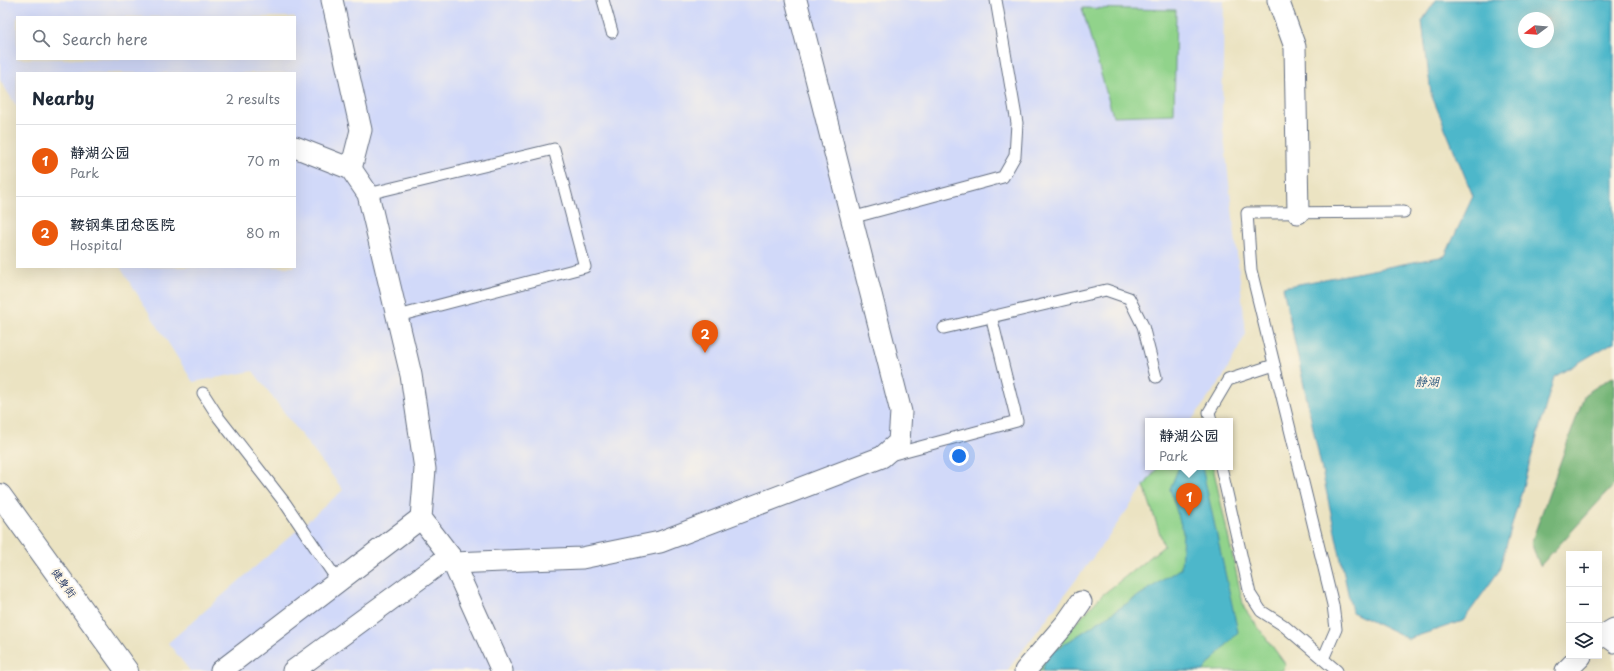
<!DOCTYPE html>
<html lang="en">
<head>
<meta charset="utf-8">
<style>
  body { margin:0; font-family:"Playpen Sans","LXGW WenKai TC",sans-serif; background:#f2f2f3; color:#1f2937 }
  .controls { position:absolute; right:12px; bottom:12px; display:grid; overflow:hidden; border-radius:0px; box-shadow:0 4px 16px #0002 }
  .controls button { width:36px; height:36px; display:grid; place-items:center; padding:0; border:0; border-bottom:1px solid #e0e1e3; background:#fff; color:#1f2937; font:20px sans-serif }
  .compass { position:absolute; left:1518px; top:12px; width:36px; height:36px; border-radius:50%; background:#fff; box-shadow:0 4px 16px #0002; rotate:254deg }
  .you { position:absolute; left:959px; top:456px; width:14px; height:14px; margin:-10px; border:3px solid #fff; border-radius:50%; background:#1a73e8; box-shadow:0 0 0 6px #1a73e833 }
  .badge { display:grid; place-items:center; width:26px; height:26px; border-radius:50%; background:#ea580c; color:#fff; font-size:13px; font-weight:700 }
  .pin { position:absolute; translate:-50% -33px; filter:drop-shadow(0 1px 2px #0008) }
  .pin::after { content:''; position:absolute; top:21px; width:14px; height:12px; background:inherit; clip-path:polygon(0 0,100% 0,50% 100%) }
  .popup { position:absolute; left:1145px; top:418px; width:88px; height:52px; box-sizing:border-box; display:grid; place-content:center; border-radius:0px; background:#fff; filter:drop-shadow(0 1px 3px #0005); font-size:13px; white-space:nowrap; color:#747a83 }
  .popup b { font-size:15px; color:#1f2937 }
  .popup::after { content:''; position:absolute; left:50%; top:100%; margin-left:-8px; border:8px solid transparent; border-top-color:#fff }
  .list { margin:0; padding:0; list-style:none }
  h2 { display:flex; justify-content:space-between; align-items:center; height:52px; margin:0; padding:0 16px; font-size:17px }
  h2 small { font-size:13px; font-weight:400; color:#747a83 }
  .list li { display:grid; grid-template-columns:26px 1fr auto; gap:12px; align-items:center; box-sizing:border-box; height:72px; padding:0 16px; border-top:1px solid #e0e1e3 }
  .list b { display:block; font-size:15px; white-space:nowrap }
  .list p { margin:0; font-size:13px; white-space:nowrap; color:#747a83 }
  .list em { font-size:13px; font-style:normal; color:#747a83 }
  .icon { flex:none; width:22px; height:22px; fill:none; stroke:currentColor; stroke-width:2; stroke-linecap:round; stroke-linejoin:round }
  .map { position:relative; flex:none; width:1614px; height:671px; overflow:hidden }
  .search { position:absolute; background:#fff; box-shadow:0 4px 16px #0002; left:16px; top:16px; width:280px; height:44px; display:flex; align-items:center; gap:10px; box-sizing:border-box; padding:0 14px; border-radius:0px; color:#747a83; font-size:15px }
  .panel { position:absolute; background:#fff; box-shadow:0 4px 16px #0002; left:16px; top:72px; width:280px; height:196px; border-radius:0px }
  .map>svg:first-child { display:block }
  .built { fill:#d1d9f9; fill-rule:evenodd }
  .green { fill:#91d38b; stroke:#568174 }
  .forest { fill:#74b577; stroke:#48726a }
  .water { fill:#4db7ca; stroke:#347394; fill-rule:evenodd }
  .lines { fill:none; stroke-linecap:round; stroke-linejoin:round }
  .lane-casing { stroke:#646e81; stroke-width:13 }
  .street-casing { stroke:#646e81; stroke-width:23 }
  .secondary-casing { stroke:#646e81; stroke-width:24 }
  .lane { stroke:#fff; stroke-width:11 }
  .street { stroke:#fff; stroke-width:21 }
  .secondary { stroke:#fff; stroke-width:22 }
  .labels { text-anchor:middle; stroke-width:4; stroke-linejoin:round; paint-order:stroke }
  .street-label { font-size:11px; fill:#1b2f5e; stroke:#fcf5e5 }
  .water-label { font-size:12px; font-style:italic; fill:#2a587e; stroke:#fcf5e5 }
</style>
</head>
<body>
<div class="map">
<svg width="1614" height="671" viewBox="0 0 1614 671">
  <rect width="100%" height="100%" fill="#fcf5e5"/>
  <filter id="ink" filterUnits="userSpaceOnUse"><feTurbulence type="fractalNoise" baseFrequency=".025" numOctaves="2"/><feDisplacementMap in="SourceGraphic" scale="8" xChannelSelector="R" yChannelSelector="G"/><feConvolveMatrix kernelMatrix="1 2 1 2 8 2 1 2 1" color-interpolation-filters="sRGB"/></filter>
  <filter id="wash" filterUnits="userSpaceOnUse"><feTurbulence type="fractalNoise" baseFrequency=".012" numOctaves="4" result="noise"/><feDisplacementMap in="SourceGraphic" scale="16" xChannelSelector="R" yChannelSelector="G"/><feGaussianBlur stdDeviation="0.9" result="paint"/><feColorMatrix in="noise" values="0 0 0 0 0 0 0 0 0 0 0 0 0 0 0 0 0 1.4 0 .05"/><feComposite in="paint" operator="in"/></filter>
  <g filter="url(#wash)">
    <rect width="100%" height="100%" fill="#ebe3c2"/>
    <path class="built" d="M0,0H1224L1222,119L1246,334L1222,379L1191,421H1148V467H1158L1097,552L1007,671H190L168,643L343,490L253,371L193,382L120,267H295V73H17V107L0,80ZM17,17H295V59H17Z"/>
    <g class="green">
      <polygon points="1082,8 1176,10 1174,114 1113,116"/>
      <polygon points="1158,467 1213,467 1244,608 1286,665 1282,671 1032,671 1101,596 1164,546 1144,486"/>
    </g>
    <polygon class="forest" points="1614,376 1614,485 1540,566 1531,543 1585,394"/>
    <g class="water">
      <path d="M1436,0H1614V342L1554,377L1499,571L1463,621L1408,639L1352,612L1283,287L1445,256L1473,196L1431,94L1422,21ZM1524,18H1548V42H1524Z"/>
      <polygon points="1179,467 1202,467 1238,632 1203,671 1043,671 1045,657 1181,568 1183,532 1170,489"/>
    </g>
  </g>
  <g filter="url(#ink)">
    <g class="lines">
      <g class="lane-casing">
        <g id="lane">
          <polyline points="603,0 612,32"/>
          <polyline points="368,194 554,149 585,267 398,316"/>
          <polyline points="851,218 1003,177 1015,156 1017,123 996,0"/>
          <polyline points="944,328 1106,290 1129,298 1143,326 1156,377"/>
          <polyline points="203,393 219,418 285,503 338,581"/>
          <polyline points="1211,421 1209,412 1228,380 1274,365"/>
          <polyline points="890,455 1017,421 991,316"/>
          <polyline points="1221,467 1250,594 1261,611 1283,625 1337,671"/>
          <polyline points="1600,637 1614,647"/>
          <polyline points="1323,659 1336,629 1333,605 1251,270 1247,213 1404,212"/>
        </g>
      </g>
      <g class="street-casing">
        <g id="street">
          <polyline points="332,0 361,130 351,169"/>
          <polyline points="1278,0 1295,47 1298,213"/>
          <polyline points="295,147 351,169 368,194 411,375 425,469 421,518 450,556 502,671"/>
          <polyline points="453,563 582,558 660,542 882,457 899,442 901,412 796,0"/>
          <polyline points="1599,638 1614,629"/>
          <polyline points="221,671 421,518"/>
          <polyline points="293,671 450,556"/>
          <polyline points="1025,671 1067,622 1081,602"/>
          <polyline points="1566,671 1581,656"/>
        </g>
      </g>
      <g class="secondary-casing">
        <polyline id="secondary" points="0,495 127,671"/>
      </g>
      <use href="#lane" class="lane"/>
      <use href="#street" class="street"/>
      <use href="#secondary" class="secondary"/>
    </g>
  </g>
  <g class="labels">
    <g class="street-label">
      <text transform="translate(64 583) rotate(54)" y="4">健身街</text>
    </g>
    <g class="water-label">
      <text x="1427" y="386">静湖</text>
    </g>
  </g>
</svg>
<div class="controls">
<button>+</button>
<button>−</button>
<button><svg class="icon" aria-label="layers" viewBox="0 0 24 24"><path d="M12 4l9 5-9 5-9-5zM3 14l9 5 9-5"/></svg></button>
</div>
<svg class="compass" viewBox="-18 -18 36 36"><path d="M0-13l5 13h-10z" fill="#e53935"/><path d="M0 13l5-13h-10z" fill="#747a83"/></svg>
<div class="you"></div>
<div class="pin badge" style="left:1189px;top:516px">1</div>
<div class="popup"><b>静湖公园</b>Park</div>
<div class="pin badge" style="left:705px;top:353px">2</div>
<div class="search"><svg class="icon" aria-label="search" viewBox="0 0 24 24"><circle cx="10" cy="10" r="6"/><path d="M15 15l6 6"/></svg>Search here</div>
<section class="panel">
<h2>Nearby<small>2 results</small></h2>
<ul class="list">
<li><span class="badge">1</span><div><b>静湖公园</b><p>Park</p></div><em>70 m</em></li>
<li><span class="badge">2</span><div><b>鞍钢集团总医院</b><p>Hospital</p></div><em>80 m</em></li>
</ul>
</section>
</div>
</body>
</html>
